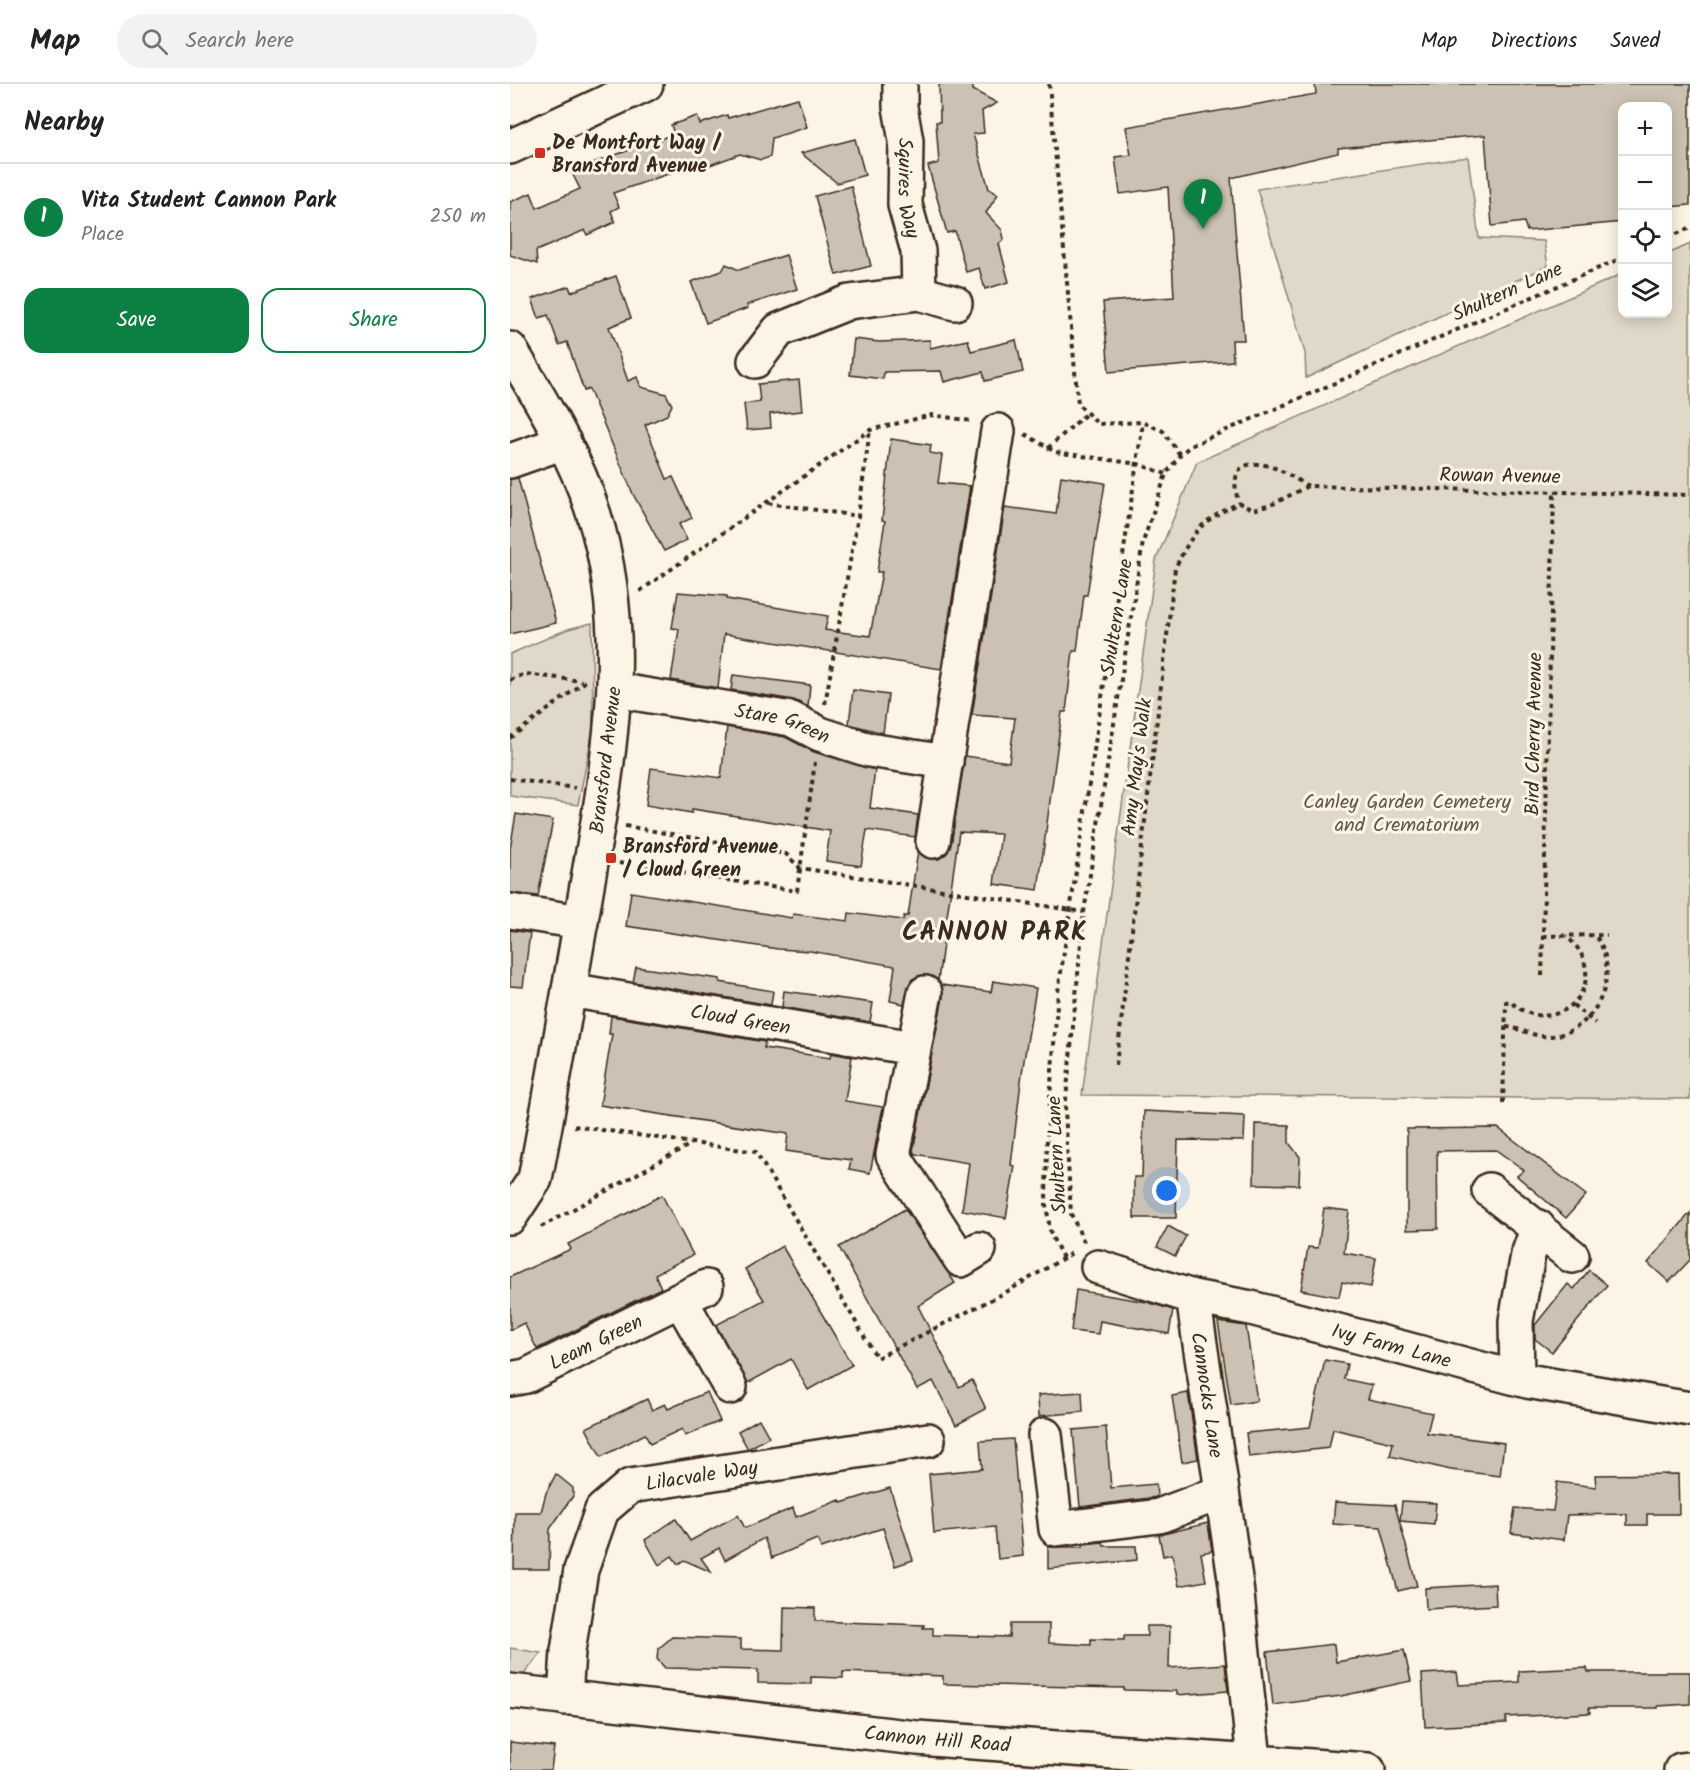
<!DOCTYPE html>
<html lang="en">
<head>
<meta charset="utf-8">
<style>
  body { margin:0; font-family:Kalam,sans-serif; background:#f2f2f2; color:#222 }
  .controls { position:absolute; right:18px; top:18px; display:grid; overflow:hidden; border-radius:12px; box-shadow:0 3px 15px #0003 }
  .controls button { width:54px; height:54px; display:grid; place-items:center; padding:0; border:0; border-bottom:2px solid #e0e0e0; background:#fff; color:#222; font:30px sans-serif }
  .you { position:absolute; left:657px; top:1107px; width:21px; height:21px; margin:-15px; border:4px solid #fff; border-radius:50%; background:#1a73e8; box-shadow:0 0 0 9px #1a73e833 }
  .badge { display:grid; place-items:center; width:39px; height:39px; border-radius:50%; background:#0b8043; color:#fff; font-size:20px; font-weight:700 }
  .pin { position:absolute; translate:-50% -50px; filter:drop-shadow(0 2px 3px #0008) }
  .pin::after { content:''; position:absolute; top:32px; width:21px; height:18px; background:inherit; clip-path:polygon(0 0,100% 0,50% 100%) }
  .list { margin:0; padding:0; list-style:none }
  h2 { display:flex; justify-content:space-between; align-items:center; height:78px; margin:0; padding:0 24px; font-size:26px }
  h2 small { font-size:20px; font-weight:400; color:#767676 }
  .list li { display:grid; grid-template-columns:39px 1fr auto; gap:18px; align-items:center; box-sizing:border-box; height:108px; padding:0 24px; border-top:2px solid #e0e0e0 }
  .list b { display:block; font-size:22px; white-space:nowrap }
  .list p { margin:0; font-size:20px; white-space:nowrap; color:#767676 }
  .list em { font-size:20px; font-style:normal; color:#767676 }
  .actions { display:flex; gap:12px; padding:18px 24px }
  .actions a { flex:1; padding:14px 0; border:2px solid #0b8043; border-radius:18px; text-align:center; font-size:21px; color:#0b8043 }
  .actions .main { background:#0b8043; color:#fff }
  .icon { flex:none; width:33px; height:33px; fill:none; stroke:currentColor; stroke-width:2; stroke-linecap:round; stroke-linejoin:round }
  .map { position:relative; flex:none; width:1180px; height:1686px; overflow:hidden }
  header { display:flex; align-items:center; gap:36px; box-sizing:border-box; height:84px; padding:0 30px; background:#fff; border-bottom:2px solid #e0e0e0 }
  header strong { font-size:28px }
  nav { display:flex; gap:33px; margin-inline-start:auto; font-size:21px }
  .search { width:420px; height:54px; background:#f2f2f2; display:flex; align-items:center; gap:15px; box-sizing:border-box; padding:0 21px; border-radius:33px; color:#767676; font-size:22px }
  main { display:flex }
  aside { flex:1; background:#fff }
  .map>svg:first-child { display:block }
  .green { fill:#e0d8c8; stroke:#8e8173; stroke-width:1.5 }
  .building { fill:#ccc2b3; stroke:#3b2a1e; stroke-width:1.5 }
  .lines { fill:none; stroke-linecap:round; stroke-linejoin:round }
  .minor-casing { stroke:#3b2a1e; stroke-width:38 }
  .path { stroke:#3b2a1e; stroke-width:4; stroke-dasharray:4.5 4.5; stroke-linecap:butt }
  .minor { stroke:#fcf5e5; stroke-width:33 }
  .poi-dot { fill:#c8321e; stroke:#fcf5e5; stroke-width:2 }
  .labels { text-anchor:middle; stroke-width:6; stroke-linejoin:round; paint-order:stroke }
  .poi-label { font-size:20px; font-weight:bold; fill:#3b2a1e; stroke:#fcf5e5; text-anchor:start }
  .street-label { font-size:20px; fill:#3b2a1e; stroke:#fcf5e5 }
  .park-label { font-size:20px; fill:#645648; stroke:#fcf5e5 }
  .district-label { font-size:26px; font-weight:bold; letter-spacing:1.5px; fill:#3b2a1e; stroke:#fcf5e5 }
</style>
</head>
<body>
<header>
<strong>Map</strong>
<div class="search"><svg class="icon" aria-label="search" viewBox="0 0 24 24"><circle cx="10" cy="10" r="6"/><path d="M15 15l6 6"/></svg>Search here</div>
<nav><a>Map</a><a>Directions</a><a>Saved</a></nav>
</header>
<main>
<aside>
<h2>Nearby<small></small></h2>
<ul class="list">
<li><span class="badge">1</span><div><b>Vita Student Cannon Park</b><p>Place</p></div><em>250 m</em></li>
</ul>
<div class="actions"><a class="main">Save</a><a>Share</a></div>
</aside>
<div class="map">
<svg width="1180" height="1686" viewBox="0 0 1180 1686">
  <rect width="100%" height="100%" fill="#fcf5e5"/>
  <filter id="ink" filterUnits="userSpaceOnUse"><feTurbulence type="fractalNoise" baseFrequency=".0167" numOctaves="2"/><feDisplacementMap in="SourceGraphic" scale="12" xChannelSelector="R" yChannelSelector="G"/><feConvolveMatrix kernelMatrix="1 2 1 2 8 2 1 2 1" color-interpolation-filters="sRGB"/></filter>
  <g filter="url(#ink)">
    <g class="green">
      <polygon points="958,73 969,154 1034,157 1038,182 796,294 795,269 747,105"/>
      <polygon points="1180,160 1180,1015 572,1011 646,476 687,378 1112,190 1112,230 1158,230 1158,170"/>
      <polygon points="82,539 83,646 68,721 0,712 0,570 58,545"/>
      <polygon points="0,1564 31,1569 11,1594 0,1593"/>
    </g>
    <g class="building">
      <polygon points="429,0 463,0 463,6 487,19 472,27 474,49 463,50 479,105 488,110 476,129 492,146 494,155 489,160 499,198 475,205 469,184 456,188 445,147 437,149 418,82 429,79 426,38 430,38"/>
      <polygon points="805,0 1180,0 1180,121 1158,123 1158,22 1113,22 1113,138 1017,147 1014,138 982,142 975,51 828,64 828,69 721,94 734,256 722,256 723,277 599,288 593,218 664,213 658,103 610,110 605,73 621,71 616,43 806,10"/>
      <polygon points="288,14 297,43 262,54 260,73 251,76 230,70 186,86 184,81 103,109 109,123 101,127 105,138 77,151 75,146 26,167 27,180 0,171 0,118 21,109 27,124 70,105 61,87 164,50 161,41 187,32 190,40 217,31 218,34"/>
      <polygon points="345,55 355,91 327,99 291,69"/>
      <polygon points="341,102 361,182 326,191 305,112"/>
      <polygon points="276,171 287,205 237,221 238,224 196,239 181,198 212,187 216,180 229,186"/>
      <polygon points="106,192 121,234 99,243 118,297 127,293 131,303 156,310 162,321 157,331 135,341 157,395 163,393 182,434 169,440 177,456 154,467 123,410 79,305 74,307 57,258 49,261 38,231 29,234 22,215 59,202 61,208"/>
      <polygon points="344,255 369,258 420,256 420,264 458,256 461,267 506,256 513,288 475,297 473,288 434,298 431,287 374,288 373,295 340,291"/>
      <polygon points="289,296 292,327 260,330 261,344 237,346 234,320 250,318 248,300"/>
      <polygon points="381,355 421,361 420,369 432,371 428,399 460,402 431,585 214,550 208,604 161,596 169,545 162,544 168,508 217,512 217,515 318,532 315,546 360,552 372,488 367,488 375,437 372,436"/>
      <polygon points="551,392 595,399 577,511 574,511 567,567 563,567 556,628 552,628 528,806 484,800 491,750 449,748 428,896 418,891 408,892 401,896 394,920 380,917 385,882 300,867 268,865 116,842 121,808 282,834 283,830 338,837 339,829 393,836 394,832 398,832 408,767 420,775 429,775 437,769 441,760 455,672 499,678 505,634 462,631 495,423 546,430"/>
      <polygon points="8,394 46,539 0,550 0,395"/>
      <polygon points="223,591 300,601 298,623 284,616 221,606"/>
      <polygon points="343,606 378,611 373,649 339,640"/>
      <polygon points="217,643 275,653 304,668 365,686 360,724 408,731 405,753 357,746 351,782 316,777 320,747 182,725 182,729 136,721 141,684 211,694"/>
      <polygon points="6,730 43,736 28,812 0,809 0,765"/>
      <polygon points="0,846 20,849 13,903 0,902"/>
      <polygon points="126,883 210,895 210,898 263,907 261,921 123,898"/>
      <polygon points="483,897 526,904 512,989 501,1081 505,1082 496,1134 452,1126 459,1079 405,1070 403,1067 433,913 431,901 481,908"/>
      <polygon points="274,907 363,919 360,938 272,923"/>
      <polygon points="101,932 255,958 254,964 320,974 321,969 342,973 335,1017 373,1023 360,1089 339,1085 341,1076 276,1067 278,1050 90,1021 102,950 99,950"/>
      <polygon points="634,1027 735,1032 734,1057 668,1056 666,1134 624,1134 624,1093 632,1093"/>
      <polygon points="745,1040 779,1041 779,1059 790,1073 789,1101 744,1100"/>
      <polygon points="988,1044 1076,1111 1056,1134 1007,1092 1014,1086 986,1066 927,1067 928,1145 897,1146 897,1045"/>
      <polygon points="152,1111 183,1171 145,1190 151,1204 27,1265 14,1239 0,1246 0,1193 61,1165 58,1160"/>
      <polygon points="814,1124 839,1127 834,1169 866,1174 861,1203 832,1198 829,1213 791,1206 798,1163 808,1164"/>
      <polygon points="395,1125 445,1199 408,1222 449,1303 462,1296 476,1325 446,1341 423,1297 407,1305 329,1163"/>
      <polygon points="1180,1129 1180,1176 1159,1198 1138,1179"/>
      <polygon points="658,1142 676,1152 665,1172 647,1163"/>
      <polygon points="272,1162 342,1281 298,1306 281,1275 238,1299 206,1241 254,1216 235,1185"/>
      <polygon points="1079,1186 1097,1201 1042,1268 1025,1255 1025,1241 1058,1200 1064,1205"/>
      <polygon points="566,1206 637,1218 663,1226 659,1250 590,1237 588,1250 561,1247"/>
      <polygon points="708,1238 736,1242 747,1317 721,1321"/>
      <polygon points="815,1276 837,1280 834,1295 862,1301 858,1315 922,1329 917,1349 994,1359 990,1392 941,1386 880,1372 883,1359 823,1345 819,1364 739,1373 736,1349 800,1343"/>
      <polygon points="197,1308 210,1337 175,1352 172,1345 140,1360 135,1350 91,1373 76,1344 137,1315 142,1326 155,1320 158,1325"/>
      <polygon points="572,1308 573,1328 529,1332 528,1311"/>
      <polygon points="678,1309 688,1375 672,1378 662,1312"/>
      <polygon points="249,1335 259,1353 238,1365 228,1347"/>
      <polygon points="596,1343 601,1404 646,1400 647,1413 570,1423 563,1346"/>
      <polygon points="503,1355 513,1472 488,1475 485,1443 424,1449 419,1390 472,1385 470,1357"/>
      <polygon points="46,1390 63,1404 63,1412 40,1445 39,1485 4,1485 5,1428 31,1428 36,1409"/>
      <polygon points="1168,1390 1169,1430 1137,1430 1137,1441 1117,1441 1117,1430 1057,1431 1054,1456 1001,1449 1005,1424 1043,1427 1047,1398 1086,1403 1085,1391"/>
      <polygon points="380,1404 403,1476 385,1482 373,1444 311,1464 307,1455 262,1474 254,1454 215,1476 209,1464 191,1474 201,1488 174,1476 168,1480 162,1472 149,1481 135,1456 166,1435 180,1457 228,1431 235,1444 283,1424 286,1433 330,1416 331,1419"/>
      <polygon points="892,1417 926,1419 924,1440 890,1437"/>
      <polygon points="825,1418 885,1421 907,1502 888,1507 871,1443 823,1440"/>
      <polygon points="698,1439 702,1467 691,1469 696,1497 669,1502 662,1470 653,1472 649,1451"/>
      <polygon points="593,1458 594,1462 626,1462 627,1476 538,1485 538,1463 573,1463 573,1460"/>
      <polygon points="985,1500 986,1521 916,1525 915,1504"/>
      <polygon points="274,1523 305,1524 305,1537 414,1541 413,1544 423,1544 423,1551 499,1553 500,1540 539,1540 539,1559 581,1561 581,1555 614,1556 614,1552 637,1552 637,1542 660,1542 659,1584 715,1580 718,1607 667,1611 667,1607 614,1606 614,1604 433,1600 433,1592 333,1588 333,1594 301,1593 301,1600 248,1599 248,1586 155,1584 147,1575 148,1565 162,1553 231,1555 231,1565 273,1566"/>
      <polygon points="824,1560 826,1578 894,1566 901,1597 831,1612 763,1621 757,1568"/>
      <polygon points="1077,1584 1078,1588 1180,1588 1180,1620 1148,1622 1148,1624 1079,1624 1080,1629 996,1633 996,1639 915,1643 912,1590 947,1588 949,1601 1009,1598 1009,1587"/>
      <polygon points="0,1658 44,1663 41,1686 0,1686"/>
    </g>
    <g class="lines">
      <g class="minor-casing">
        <g id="minor">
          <path id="s1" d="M390,0V23L396,57L395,121L408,167L409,209"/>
          <polyline points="0,63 136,0"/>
          <path d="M0,265C32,318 65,371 84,431C124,557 97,686 75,813C59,907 43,1001 25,1095L0,1133"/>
          <polyline points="245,277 269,246 339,218 409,209 445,219"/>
          <polyline points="0,377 54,358"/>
          <path id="s2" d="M105,606L281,635L310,650L359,666L436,678"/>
          <polyline points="423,757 488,347"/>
          <polyline points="0,827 71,838"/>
          <path id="s3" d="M59,906L403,964"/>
          <polyline points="415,909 383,1071 451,1176 469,1165"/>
          <polyline points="979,1106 1062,1172"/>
          <path id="s4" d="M588,1183L683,1213L741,1224L1017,1297L1180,1325"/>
          <path id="s5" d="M683,1213L726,1501L745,1686"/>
          <polyline points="171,1217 220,1303"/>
          <polyline points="1007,1294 1006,1237 1018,1171 1028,1143"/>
          <path id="s6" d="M0,1295L16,1292L196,1203"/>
          <polyline points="535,1351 546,1445 649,1432 712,1408"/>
          <path id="s7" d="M0,1607L407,1654L858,1686"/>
          <path id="s8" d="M55,1614L58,1567L71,1486L92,1426L120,1402L418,1356"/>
          <polyline points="1171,1686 1180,1685"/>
        </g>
      </g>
      <g class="path">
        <polyline points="539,0 568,320 588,340 633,338 653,347 670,371"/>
        <polyline points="1158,154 1180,144"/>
        <polyline points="515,350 545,368 628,380 656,390"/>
        <polyline points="538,364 577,329"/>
        <path d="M798,402C785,395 770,384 755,381C725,375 721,396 729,419L743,426L761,421L798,402L1180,411"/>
        <polyline points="258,419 348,432"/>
        <polyline points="130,507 360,346 422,331 462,337"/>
        <polyline points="0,596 15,590 72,597"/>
        <polyline points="315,620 348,432 360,346"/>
        <polyline points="0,654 76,597"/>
        <polyline points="0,695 65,704"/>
        <polyline points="115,742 276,770 290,784 574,828"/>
        <polyline points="109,779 287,807 305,678"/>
        <polyline points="1033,852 1097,851"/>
        <polyline points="1032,892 1044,408"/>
        <polyline points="1063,921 1085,939"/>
        <path d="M996,943C1011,944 1024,954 1041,952C1087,948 1113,888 1085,851"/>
        <path d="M606,981L665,484C685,445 690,438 729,419"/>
        <path d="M993,1019L996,918L1000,917C1046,961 1109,896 1056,852"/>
        <polyline points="64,1042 246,1068 367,1274 498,1207 562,1169"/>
        <polyline points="31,1143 181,1060"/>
        <polyline points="574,1158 561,1130 555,1026 574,828 633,458 656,390 670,371 680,362 1112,174"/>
        <polyline points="553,1174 541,1151 536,1121 537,1052 548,908 633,338"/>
      </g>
      <use href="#minor" class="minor"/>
    </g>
  </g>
  <g class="poi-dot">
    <rect x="24" y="63" width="12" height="12" rx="3"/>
    <rect x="95" y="768" width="12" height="12" rx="3"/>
  </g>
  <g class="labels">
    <g class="poi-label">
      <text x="42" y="65">De Montfort Way /<tspan x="42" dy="23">Bransford Avenue</tspan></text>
      <text x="113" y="769">Bransford Avenue<tspan x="113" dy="23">/ Cloud Green</tspan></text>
    </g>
    <g class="street-label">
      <text dy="7" stroke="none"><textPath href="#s1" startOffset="105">Squires Way</textPath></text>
      <text transform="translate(997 207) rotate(-24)" y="7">Shultern Lane</text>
      <text transform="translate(990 391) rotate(1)" y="7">Rowan Avenue</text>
      <text transform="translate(606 533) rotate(-81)" y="7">Shultern Lane</text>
      <text dy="7" stroke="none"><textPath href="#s2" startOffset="171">Stare Green</textPath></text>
      <text transform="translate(1023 650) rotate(-89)" y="7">Bird Cherry Avenue</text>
      <text transform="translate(95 676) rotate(-83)" y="7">Bransford Avenue</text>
      <text transform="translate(626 683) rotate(-83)" y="7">Amy May's Walk</text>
      <text dy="7" stroke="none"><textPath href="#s3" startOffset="174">Cloud Green</textPath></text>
      <text transform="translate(546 1071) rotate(-93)" y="7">Shultern Lane</text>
      <text dy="7" stroke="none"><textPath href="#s6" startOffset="94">Leam Green</textPath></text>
      <text dy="7" stroke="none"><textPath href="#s4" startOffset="304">Ivy Farm Lane</textPath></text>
      <text dy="7" stroke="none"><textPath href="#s5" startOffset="99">Cannocks Lane</textPath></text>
      <text dy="7" stroke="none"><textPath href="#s8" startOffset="302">Lilacvale Way</textPath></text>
      <text dy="7" stroke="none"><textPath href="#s7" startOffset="430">Cannon Hill Road</textPath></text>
    </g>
    <g class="park-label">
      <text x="897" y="724">Canley Garden Cemetery<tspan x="897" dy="23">and Crematorium</tspan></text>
    </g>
    <g class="district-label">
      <text x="485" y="856">CANNON PARK</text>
    </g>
  </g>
</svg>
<div class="controls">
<button>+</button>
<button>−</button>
<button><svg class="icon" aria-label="locate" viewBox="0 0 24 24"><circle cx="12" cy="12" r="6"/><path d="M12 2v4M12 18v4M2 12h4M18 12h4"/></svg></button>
<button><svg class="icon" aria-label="layers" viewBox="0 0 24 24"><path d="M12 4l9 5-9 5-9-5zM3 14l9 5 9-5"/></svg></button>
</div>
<div class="you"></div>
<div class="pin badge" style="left:693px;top:145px">1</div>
</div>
</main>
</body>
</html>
